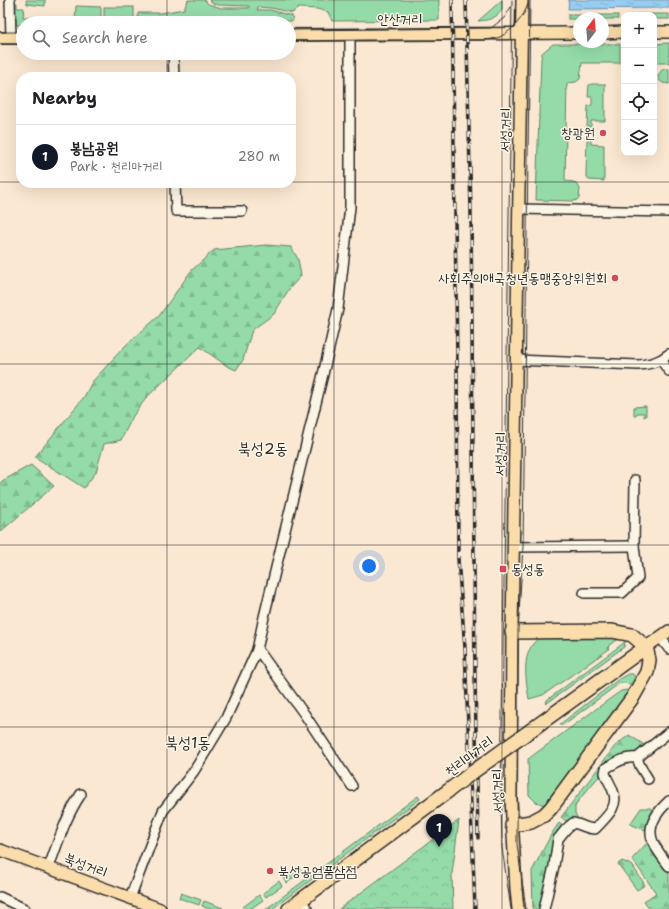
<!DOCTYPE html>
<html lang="en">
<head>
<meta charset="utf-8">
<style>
  body { margin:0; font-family:"Shantell Sans","Poor Story",sans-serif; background:#f6f6f6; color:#202124 }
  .controls { position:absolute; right:12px; top:12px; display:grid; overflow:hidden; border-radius:8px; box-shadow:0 4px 16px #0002 }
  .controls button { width:36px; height:36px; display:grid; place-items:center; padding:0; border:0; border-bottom:1px solid #e0e0e0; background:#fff; color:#202124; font:20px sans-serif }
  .compass { position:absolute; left:573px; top:12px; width:36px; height:36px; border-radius:50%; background:#fff; box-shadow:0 4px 16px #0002; rotate:16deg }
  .you { position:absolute; left:369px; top:566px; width:14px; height:14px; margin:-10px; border:3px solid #fff; border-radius:50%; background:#1a73e8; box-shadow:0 0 0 6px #1a73e833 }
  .badge { display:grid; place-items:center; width:26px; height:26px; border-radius:50%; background:#111827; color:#fff; font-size:13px; font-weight:700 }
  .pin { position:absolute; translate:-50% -33px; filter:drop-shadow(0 1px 2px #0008) }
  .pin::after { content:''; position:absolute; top:21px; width:14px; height:12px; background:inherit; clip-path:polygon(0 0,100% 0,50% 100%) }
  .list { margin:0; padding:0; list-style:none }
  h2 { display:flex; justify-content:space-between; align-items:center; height:52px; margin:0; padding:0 16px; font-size:17px }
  h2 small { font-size:13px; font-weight:400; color:#757577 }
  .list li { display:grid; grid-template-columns:26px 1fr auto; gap:12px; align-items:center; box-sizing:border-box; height:64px; padding:0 16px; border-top:1px solid #e0e0e0 }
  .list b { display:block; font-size:15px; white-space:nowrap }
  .list p { margin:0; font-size:13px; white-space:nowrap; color:#757577 }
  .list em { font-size:13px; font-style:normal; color:#757577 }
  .icon { flex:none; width:22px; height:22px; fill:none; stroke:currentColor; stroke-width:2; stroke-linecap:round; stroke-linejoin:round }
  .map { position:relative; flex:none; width:669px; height:909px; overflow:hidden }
  .search { position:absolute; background:#fff; box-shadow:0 4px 16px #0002; left:16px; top:16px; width:280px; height:44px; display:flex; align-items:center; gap:10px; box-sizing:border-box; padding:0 14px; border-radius:22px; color:#757577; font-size:15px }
  .panel { position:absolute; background:#fff; box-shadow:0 4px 16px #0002; left:16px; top:72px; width:280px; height:116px; border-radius:16px }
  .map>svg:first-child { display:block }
  .grass { fill:#94dba8; stroke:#60836a }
  .forest { fill:url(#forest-firs); stroke:#60836a }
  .park { fill:url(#park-crowns); stroke:#60836a }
  .water { fill:url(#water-ripples); stroke:#6b8da4 }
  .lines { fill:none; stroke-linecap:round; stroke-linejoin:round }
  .minor-casing { stroke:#2b2b2b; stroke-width:12 }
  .major-casing { stroke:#2b2b2b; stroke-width:14 }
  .highway-casing { stroke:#2b2b2b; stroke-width:16 }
  .minor { stroke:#fcf5e5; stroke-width:9 }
  .major { stroke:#fbddab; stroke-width:11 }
  .highway { stroke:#fbddab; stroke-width:13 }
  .tram { stroke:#2b2b2b; stroke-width:1 }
  .rail-casing { stroke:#2b2b2b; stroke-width:3.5 }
  .rail { stroke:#fcf5e5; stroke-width:2; stroke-dasharray:6; stroke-linecap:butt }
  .highway-bridge-casing { stroke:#2b2b2b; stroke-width:16; stroke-linecap:butt }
  .highway-bridge { stroke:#fbddab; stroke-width:13 }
  .grid { fill:none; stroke:#2b2b2b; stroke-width:1; stroke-opacity:0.55 }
  .poi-dot { fill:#d1495b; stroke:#fcf5e5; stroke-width:1.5 }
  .labels { text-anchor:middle; stroke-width:3; stroke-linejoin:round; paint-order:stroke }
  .street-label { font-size:14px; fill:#2b2b2b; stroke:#fcf5e5 }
  .poi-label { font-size:14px; fill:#2b2b2b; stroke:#fcf5e5; text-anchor:end }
  .quarter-label { font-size:16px; fill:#2b2b2b; stroke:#fcf5e5 }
</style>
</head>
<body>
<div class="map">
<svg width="669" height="909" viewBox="0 0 669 909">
  <defs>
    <pattern id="forest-firs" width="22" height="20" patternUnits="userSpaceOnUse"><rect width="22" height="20" fill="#94dba8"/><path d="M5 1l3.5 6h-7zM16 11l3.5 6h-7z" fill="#80bc91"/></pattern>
    <pattern id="park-crowns" width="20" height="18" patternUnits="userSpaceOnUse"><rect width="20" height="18" fill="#94dba8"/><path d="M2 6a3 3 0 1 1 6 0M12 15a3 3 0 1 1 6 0" fill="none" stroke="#80bc91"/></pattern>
    <pattern id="water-ripples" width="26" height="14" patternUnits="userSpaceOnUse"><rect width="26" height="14" fill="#96cef5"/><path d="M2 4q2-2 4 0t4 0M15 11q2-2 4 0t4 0" fill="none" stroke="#81b1d2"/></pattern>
  </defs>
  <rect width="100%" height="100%" fill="#fbe8d2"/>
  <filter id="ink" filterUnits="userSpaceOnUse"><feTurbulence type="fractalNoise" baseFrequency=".025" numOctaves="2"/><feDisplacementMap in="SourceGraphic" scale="8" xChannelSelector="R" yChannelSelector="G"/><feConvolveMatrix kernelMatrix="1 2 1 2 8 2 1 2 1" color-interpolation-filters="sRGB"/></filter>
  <g filter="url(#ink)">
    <g class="grass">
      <polygon points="26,0 45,0 45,6 27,4"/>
      <polygon points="188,0 205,0 208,4 221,8 249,8 249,6 220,5 214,4 209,0 439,0 439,20 332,21 328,12 317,9 299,8 293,12 293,13 271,8 258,7 257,10 270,10 292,16 293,21 138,22 138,13 161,13 184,9"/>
      <path d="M502,0V10C495,19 489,20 478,21Z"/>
      <polygon points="17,3 17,8 24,8 23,17 53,18 53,23 23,23 23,25 16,25 15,4"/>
      <polygon points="76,6 101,7 101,20 75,20"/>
      <rect x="104" y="7" width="30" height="13"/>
      <polygon points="636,14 669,14 669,19 654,19 654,15"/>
      <rect x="568" y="15" width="50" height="4"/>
      <polygon points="669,43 669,63 654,63 654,44"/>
      <polygon points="553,44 620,44 620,63 582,63 580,79 576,82 567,83 565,181 574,182 580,188 579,199 574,201 536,200 541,59 542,53"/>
      <polygon points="663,69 669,69 669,84 663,83 659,80 658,75"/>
      <polygon points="592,84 605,84 605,121 591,121 591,127 587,127 588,106 592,105 592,97 588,97 589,85"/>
      <polygon points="587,140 591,140 591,144 604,145 604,181 589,180 586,175"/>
      <path d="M539,638H609L619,639L609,645L608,650L543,695L529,699C526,680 520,652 539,638Z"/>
      <polygon points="625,642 624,647 546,704 547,700"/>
      <polygon points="628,674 633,674 636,678 635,682 632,684 620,683 563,725 560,724 619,679"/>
      <polygon points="627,690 629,691 545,805 536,802 529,795 528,759 611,698 621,691"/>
      <polygon points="418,796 420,799 272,909 266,909"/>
      <polygon points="299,867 302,871 287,883 283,878"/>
      <polygon points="279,881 282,886 266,897 263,893"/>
      <polygon points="181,893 201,900 199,905 179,898"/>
      <polygon points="259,895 263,900 250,909 245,909 243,907"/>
      <polygon points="204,901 223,908 223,909 209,909 202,906"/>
    </g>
    <g class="forest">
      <polygon points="266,245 291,247 298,259 301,276 289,289 274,314 252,330 243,360 236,370 227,366 200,347 147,397 133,416 121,440 104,444 96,472 84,488 35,457 84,397 92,382 125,346 159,316 191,271 214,250"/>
      <polygon points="646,406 646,416 644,417 644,413 637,413 636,416 634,416 634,407"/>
      <polygon points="31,465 54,486 0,532 0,484 2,481"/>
      <polygon points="629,735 646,746 639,752 624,754 608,763 601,774 578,801 575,807 575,814 578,819 572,818 566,821 561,817 565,812 615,746"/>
      <polygon points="641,808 650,808 655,811 645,830 630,824"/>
      <polygon points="559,823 563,826 553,846 542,909 533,909 532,871 552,833"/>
      <polygon points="649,841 669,872 669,909 650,909 644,901 656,893 632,859"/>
      <polygon points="622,861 632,865 645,885 637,890 618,864"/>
    </g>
    <polygon class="park" points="459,820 452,874 453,909 339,909"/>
    <polygon class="water" points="569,0 669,0 669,8 568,9"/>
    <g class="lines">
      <g class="minor-casing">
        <g id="minor">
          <polyline points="10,0 11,38"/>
          <polyline points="173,53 174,77"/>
          <polyline points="175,183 176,211 242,211"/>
          <polyline points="519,209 669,212"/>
          <path d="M516,360L638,365C651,364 659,362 669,354"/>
          <polyline points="661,360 669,371"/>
          <polyline points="514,547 634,546"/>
          <polyline points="584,593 622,593 638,578 634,546 635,480"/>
          <polyline points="660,637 669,649"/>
          <polyline points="257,650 261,654 305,715 352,786"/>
          <polyline points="637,758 640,766 648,779"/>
          <path d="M669,801C658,811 646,826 653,842C657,851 664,859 669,866"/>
          <path d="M49,867C58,842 66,816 81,794"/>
          <polyline points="0,897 25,909"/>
          <polyline points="130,898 163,811 194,771 226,718 257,650 264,617 325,366 338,309 350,207 350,34"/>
          <polyline points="301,900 307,909"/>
          <path d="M544,909L554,866L558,839L566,829L573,823C581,824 586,829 595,829C605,818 620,807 613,791C611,784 607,780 605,773L606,768C616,763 626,756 637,758L669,732"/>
        </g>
      </g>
      <g class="major-casing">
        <g id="major">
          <polyline points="654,32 669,32"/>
          <polyline points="603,33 624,32"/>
          <polyline points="289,35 579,33"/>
          <polyline points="0,38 23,38"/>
          <polyline points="646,647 669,631"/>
          <polyline points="0,850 160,909"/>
          <polyline points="518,909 516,889 511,798 512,632 522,0"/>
        </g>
      </g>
      <g class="highway-casing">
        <g id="highway">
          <polyline points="538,725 646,647"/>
          <polyline points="512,825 531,822 544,815 551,808 633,697 647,672 649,660 646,647 632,635 612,631 512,632"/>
          <polyline points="289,909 448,791"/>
        </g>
      </g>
      <use href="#minor" class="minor"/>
      <use href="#major" class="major"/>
      <use href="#highway" class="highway"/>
      <g class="tram">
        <polyline points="289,30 491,28 504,18 511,7"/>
        <polyline points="0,32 23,32"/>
        <path d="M289,41L367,40H481C487,40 494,39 500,37C513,30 524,17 528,4"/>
        <polyline points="0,44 23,44"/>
        <polyline points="511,909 502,848 501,795 512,0"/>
        <polyline points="526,909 517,844 518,630 523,546 530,0"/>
      </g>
      <g class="rail-casing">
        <g id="rail">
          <polyline points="452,0 457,361 458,559 465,648 475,909"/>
          <polyline points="466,0 471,213 475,678 478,838"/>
        </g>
      </g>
      <use href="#rail" class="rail"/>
      <g class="highway-bridge-casing">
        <polyline id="highway-bridge" points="448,791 473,772 538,725"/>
      </g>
      <use href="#highway-bridge" class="highway-bridge"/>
    </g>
  </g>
  <path class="grid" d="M167,0V23M334,0V909M502,0V909M167,53V77M0,182H21M291,182H669M167,183V909M0,364H669M0,545H669M0,727H669"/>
  <g class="poi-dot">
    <circle cx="603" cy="133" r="4"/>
    <circle cx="615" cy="278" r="4"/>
    <rect x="499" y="565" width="8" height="8" rx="2"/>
    <circle cx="270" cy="871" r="4"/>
  </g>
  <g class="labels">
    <g class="street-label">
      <text x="400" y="24">안산거리</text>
      <text transform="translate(505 130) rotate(-89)" y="5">서성거리</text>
      <text transform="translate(500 454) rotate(-89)" y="5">서성거리</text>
      <text transform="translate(469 756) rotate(-37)" y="5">천리마거리</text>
      <text transform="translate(497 791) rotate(-91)" y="5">서성거리</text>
      <text transform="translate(86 865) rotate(21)" y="5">북성거리</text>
    </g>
    <g class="poi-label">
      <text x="595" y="138">창광원</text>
      <text x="607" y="283">사회주의애국청년동맹중앙위원회</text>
      <text x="511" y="574" text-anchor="start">동성동</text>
      <text x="278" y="876" text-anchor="start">북성공엄품삼점</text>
    </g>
    <g class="quarter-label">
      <text x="263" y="454">북성2동</text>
      <text x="188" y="748">북성1동</text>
    </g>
  </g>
</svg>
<div class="controls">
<button>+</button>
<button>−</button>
<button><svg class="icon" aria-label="locate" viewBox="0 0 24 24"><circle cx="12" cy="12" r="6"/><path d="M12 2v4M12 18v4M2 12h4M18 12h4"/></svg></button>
<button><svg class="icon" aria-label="layers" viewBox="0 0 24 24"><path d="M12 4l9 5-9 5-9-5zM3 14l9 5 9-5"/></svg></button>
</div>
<svg class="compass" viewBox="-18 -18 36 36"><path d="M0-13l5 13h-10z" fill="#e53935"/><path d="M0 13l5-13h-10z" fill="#757577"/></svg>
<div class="you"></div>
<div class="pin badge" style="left:439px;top:847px">1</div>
<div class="search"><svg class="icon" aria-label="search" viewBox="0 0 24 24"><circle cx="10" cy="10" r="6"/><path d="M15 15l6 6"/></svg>Search here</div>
<section class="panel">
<h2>Nearby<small></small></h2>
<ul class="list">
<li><span class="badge">1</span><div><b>봉남공원</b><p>Park · 천리마거리</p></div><em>280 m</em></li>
</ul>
</section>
</div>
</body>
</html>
